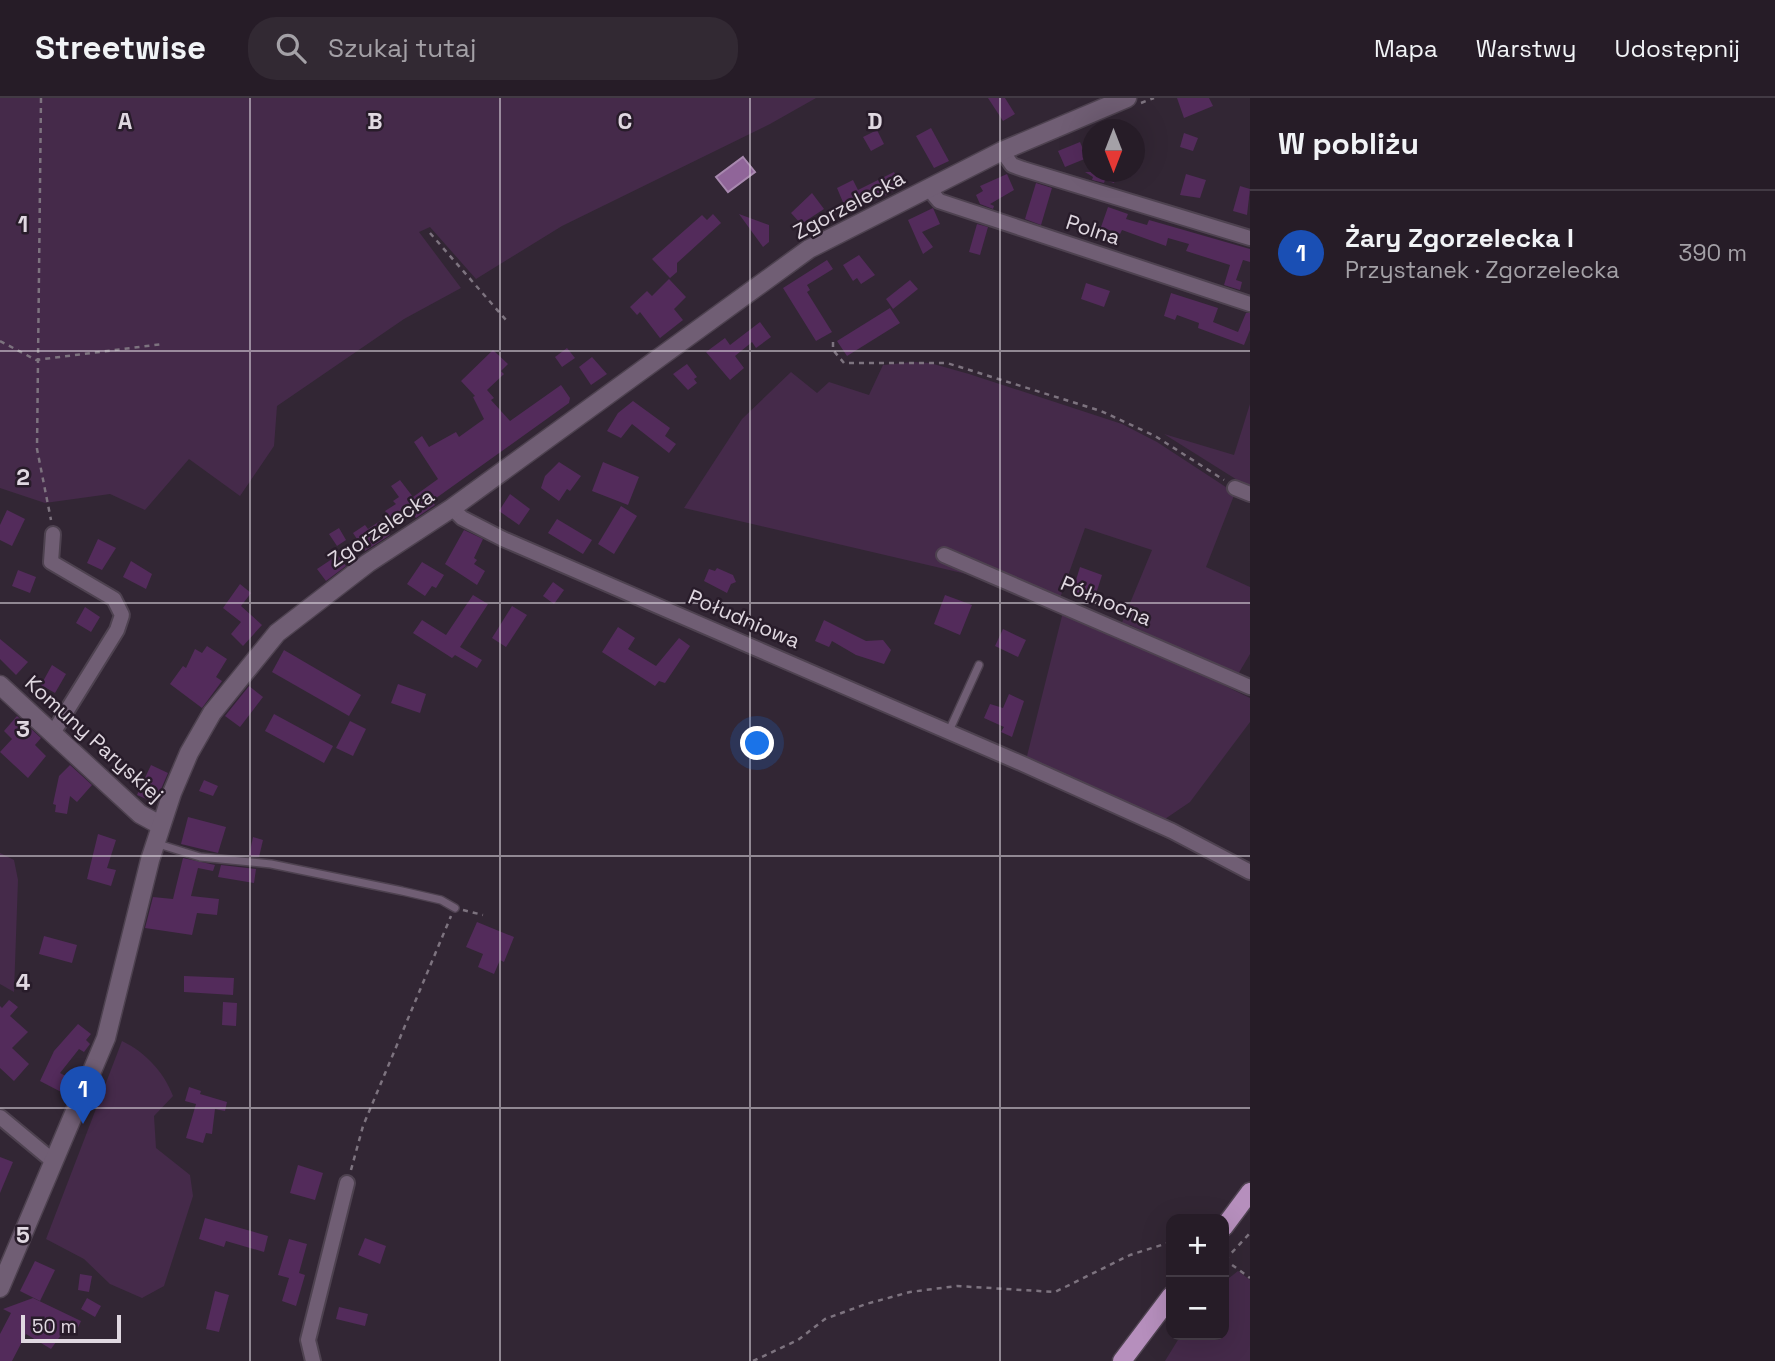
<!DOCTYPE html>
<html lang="pl">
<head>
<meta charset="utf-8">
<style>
  body { margin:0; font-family:"Space Grotesk",sans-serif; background:#322933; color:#f1f3f6 }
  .controls { position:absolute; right:21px; bottom:21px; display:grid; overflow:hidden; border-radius:14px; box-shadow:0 7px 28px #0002 }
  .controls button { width:63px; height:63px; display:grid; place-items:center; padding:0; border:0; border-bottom:2px solid #423a44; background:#261c27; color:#f1f3f6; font:35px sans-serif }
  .compass { position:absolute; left:1082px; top:21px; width:63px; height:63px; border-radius:50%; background:#261c27; box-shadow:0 7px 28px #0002; rotate:180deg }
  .scale { position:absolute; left:21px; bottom:18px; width:100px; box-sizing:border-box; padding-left:7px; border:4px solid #e0d8e1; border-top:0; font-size:19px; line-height:24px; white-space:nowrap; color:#e0d8e1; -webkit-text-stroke:5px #281c2a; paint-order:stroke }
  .you { position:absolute; left:758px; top:646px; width:24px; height:24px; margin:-18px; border:5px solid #fff; border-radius:50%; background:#1a73e8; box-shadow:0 0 0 10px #1a73e833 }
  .badge { display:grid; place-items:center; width:46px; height:46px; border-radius:50%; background:#bcbf44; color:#fff; font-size:23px; font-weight:700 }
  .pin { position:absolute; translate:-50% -58px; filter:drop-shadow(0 2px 4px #0008) }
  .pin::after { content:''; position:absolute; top:37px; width:24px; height:21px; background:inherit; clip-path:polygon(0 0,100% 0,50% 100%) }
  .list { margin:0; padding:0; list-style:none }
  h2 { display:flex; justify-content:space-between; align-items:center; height:91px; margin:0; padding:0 28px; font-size:30px }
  h2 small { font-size:23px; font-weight:400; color:#a4a1a7 }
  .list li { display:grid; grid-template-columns:46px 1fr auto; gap:21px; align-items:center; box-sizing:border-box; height:126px; padding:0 28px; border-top:2px solid #423a44 }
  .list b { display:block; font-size:26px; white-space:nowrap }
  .list p { margin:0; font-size:23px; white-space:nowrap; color:#a4a1a7 }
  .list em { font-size:23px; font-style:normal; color:#a4a1a7 }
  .icon { flex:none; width:38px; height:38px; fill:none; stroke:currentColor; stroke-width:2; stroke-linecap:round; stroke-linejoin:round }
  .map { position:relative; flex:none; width:1250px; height:1263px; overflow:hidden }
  header { display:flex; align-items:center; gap:42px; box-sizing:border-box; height:98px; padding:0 35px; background:#261c27; border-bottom:2px solid #423a44 }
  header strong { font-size:33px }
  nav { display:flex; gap:38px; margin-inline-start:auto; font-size:24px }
  .search { width:490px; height:63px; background:#322933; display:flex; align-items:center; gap:18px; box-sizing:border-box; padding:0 24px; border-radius:28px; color:#a4a1a7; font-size:26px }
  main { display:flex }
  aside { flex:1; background:#261c27 }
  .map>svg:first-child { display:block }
  .green { fill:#452a4a }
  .water { fill:#906599; stroke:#a888af; stroke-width:2 }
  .building { fill:#532b5b }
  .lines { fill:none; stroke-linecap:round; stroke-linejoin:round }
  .service-casing { stroke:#4e4250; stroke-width:10 }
  .minor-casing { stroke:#4e4250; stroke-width:18 }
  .tertiary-casing { stroke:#4e4250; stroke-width:21 }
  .primary-casing { stroke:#4e4250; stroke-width:21 }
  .path { stroke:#7d737f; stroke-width:2.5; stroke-dasharray:5 5; stroke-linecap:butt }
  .service { stroke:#705e74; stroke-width:7 }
  .minor { stroke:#705e74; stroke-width:14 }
  .tertiary { stroke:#705e74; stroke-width:18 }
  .primary { stroke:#b68fbd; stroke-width:18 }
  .grid { fill:none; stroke:#e0d8e1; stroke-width:2; stroke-opacity:0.55 }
  .labels { text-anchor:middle; stroke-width:5; stroke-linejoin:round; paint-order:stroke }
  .street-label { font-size:21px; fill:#e0d8e1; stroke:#281c2a }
  .grid-label { font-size:23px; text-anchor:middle; font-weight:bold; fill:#e0d8e1; stroke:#281c2a; stroke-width:5; stroke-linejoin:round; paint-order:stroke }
</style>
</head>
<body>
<header>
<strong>Streetwise</strong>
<div class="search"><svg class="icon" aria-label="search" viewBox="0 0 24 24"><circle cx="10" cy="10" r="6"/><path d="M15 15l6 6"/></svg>Szukaj tutaj</div>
<nav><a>Mapa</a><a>Warstwy</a><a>Udostępnij</a></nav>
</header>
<main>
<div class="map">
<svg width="1250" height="1263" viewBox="0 0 1250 1263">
  <rect width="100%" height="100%" fill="#322634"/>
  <g class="green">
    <polygon points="0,0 816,0 770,26 562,128 476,181 430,129 419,134 461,190 404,221 277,308 274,348 240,398 189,361 145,412 110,396 45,405 0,390"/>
    <polygon points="913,264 930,265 969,276 1122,326 1157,344 1235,395 1206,469 1250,489 1250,556 1237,578 1130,527 1121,527 1152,452 1085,430 1059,503 992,482 684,410 742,321 791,274 817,295 829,284 869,297 883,267"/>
    <polygon points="1250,306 1250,390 1164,336 1234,357"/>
    <polygon points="1064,510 1250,600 1250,624 1190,704 1165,721 1026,662"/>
    <polygon points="0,755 14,762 18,782 14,894 0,886"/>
    <path d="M122,943C145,954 164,974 173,998L154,1018L156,1050L190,1077L193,1098L164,1188L142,1200L110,1186L84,1161L46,1141Z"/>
    <polygon points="1238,1173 1250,1182 1250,1263 1165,1263 1181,1237 1224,1237 1224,1184"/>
  </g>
  <polygon class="water" points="743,59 755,74 728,94 716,79"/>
  <g class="building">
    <polygon points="988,0 1005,0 1015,16 1003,23"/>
    <polygon points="1177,0 1209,0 1213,8 1184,20"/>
    <polygon points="931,30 949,63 934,70 916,38"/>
    <polygon points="877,32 884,46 871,53 863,39"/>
    <polygon points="1184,35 1198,40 1193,53 1180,49"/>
    <polygon points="1080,44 1087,60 1065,69 1058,53"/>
    <polygon points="894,74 902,89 876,102 873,95 845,109 837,90 853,82 858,92"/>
    <polygon points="1085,74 1117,74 1114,85 1105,82 1104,85 1092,82 1093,79"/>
    <polygon points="1007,76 1014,92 990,106 994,108 993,111 980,106 976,97 983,93 980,88"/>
    <polygon points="1186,76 1206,82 1200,100 1180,97"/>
    <polygon points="1036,85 1052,90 1041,127 1025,121"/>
    <polygon points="1240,88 1250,91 1247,117 1233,113"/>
    <polygon points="812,95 824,111 801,126 791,115"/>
    <polygon points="1108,109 1128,116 1126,121 1147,127 1149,122 1250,151 1250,164 1243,162 1236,182 1242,184 1240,192 1224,187 1230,167 1186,153 1189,146 1168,140 1166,148 1122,132 1120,136 1101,129"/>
    <polygon points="933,110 940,126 922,134 933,149 923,156 908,122"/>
    <polygon points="713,116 721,125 677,165 677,174 670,180 652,161 702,117 707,122"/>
    <polygon points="739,116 769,127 769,144 763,149"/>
    <polygon points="977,126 988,129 980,157 969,154"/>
    <polygon points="859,157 875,177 861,186 857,180 853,183 843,167"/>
    <polygon points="827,162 833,171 807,187 810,192 807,194 832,234 816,243 783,190"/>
    <polygon points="669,181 686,199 674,211 683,222 660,240 640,214 637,217 630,209 647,193 652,198"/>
    <polygon points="910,182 918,191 893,211 886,201"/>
    <polygon points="1086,185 1110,193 1104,209 1081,201"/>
    <polygon points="1171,195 1218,210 1213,224 1238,234 1246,215 1250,215 1250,232 1244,247 1198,230 1199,225 1177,217 1175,222 1164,218"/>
    <polygon points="890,210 900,225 847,258 837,243"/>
    <polygon points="760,224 771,239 756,250 752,244 735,258 744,270 730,282 706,254 725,240 730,247"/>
    <polygon points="567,250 575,260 562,269 555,259"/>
    <polygon points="493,252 508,266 501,273 504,276 487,292 494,300 491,302 510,323 561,287 570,300 569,305 432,403 435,407 416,420 408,412 392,423 385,413 396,406 393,403 399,399 391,388 400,382 413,399 438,381 414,344 422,338 429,349 456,334 459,339 484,321 473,299 475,298 461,283"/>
    <polygon points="592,259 607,276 591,287 579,269"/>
    <polygon points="687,266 697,279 694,281 697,285 688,292 673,276"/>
    <polygon points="633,303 670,330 665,338 676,346 669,355 632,326 621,340 607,333 618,315"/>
    <polygon points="559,364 581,378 570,393 567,391 559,403 541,390 545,378"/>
    <polygon points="603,364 639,379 628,407 592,393"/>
    <polygon points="510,396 530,411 519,427 499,413"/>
    <polygon points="621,408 637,418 614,456 598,446"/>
    <polygon points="7,412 25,421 12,448 0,442 0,427"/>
    <polygon points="557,421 592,442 583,456 548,435"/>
    <polygon points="380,423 390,437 365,453 353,435 365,427 368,431"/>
    <polygon points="339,430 346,442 337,448 329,436"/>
    <polygon points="464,432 483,441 474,460 477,462 474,466 485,473 477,487 445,466"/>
    <polygon points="98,441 116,450 102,472 87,465"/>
    <polygon points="338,457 346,468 326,483 317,471"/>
    <polygon points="131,463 152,476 146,491 123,479"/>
    <polygon points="422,464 444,477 436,490 432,488 425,498 407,486"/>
    <polygon points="1080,469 1102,477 1094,502 1072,495"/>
    <polygon points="717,470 733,477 736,484 731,486 727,495 704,483 709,471 715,473"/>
    <polygon points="18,472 36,479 30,495 12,488"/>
    <polygon points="553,484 564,492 554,506 543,498"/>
    <polygon points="240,486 251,495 241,508 262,527 243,548 231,536 241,524 223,510"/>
    <polygon points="473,497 488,506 460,549 482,562 477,570 455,557 452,560 413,535 422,522 446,537"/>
    <polygon points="945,497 972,507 960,537 934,526"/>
    <polygon points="512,508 527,517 506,549 492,540"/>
    <polygon points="85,509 100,519 91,534 76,525"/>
    <polygon points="824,522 866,543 883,542 891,552 884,566 856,557 832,543 829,549 815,543"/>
    <polygon points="618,529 635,540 628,551 656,568 679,540 690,548 665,585 659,583 655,588 602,554"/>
    <polygon points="1003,531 1026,542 1018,559 995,548"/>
    <polygon points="0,541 28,564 16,577 0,561"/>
    <polygon points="207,548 227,561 216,579 222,583 202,610 170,586 183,568 186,570 195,551 202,555"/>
    <polygon points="284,552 361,597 349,618 272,574"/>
    <polygon points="52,567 66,576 55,595 41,587"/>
    <polygon points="398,586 426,596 420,615 391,605"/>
    <polygon points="249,588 263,599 240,629 225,618"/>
    <polygon points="1009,596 1024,603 1012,639 1001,634 1004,629 984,620 990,606 1003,610"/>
    <polygon points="274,616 333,648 324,665 265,633"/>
    <polygon points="17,618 41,640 35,647 46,658 28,680 0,654 12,641 4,633"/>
    <polygon points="350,623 366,631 353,658 336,650"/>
    <polygon points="70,667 92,687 77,704 70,698 67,716 55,714 56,707 53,706 59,678"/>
    <polygon points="151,667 168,675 155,705 137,697"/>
    <polygon points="204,682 218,688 213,698 199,693"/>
    <polygon points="188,719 226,729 218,755 181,746"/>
    <polygon points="98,736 116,742 107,770 116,772 111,788 87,781"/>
    <polygon points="253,739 263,742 259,759 249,758"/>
    <polygon points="183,760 215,767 213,773 198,770 191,798 219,801 217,817 197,815 192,837 145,830 153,799 173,801"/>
    <polygon points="221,767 256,771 254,785 218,779"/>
    <polygon points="477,824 514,839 504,864 500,862 494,876 478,869 483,856 466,849"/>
    <polygon points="44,838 77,847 72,865 39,856"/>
    <polygon points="184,878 234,880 233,897 184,894"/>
    <polygon points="9,902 18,909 10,918 28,934 12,950 29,966 14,983 0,970 0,908 2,910"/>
    <polygon points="223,904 237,905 236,928 222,927"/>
    <polygon points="78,926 91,936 86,942 90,946 84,954 79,951 60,975 73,982 65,996 40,983 54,953"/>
    <polygon points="189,989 201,993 200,996 227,1004 225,1013 215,1011 212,1036 206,1035 203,1045 186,1040 196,1006 185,1003"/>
    <polygon points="0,1059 13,1064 0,1095"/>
    <polygon points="298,1067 323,1075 315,1102 290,1095"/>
    <polygon points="205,1120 268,1138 264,1154 226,1143 224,1149 199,1141"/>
    <polygon points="365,1140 386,1148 380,1166 358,1157"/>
    <polygon points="289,1141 307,1146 299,1175 305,1177 296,1208 282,1203 289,1180 278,1177"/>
    <polygon points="35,1163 55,1172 40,1203 20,1193"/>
    <polygon points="80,1176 92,1178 89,1194 78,1192"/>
    <polygon points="215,1193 229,1197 219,1234 206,1231"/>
    <polygon points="33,1200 81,1223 76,1234 66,1230 51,1251 26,1236 12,1263 0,1263 0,1236 11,1215 3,1211"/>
    <polygon points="87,1200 101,1208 95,1219 81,1211"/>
    <polygon points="339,1209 368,1216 365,1228 336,1221"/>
  </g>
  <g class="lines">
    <g class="service-casing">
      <g id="service">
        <polyline points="949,633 979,567"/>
        <polyline points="155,745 200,759 271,766 402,793 441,802 455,810"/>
      </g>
    </g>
    <g class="minor-casing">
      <g id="minor">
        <polyline points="1002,53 1012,67 1023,71 1250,140"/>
        <polyline points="928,90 939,103 1250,206"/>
        <polyline points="1235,390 1250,396"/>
        <polyline points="452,410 462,420 503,441 1023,666 1172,733 1250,774"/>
        <polyline points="944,457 1250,589"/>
        <polyline points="53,635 117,532 122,517 114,501 51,464 53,436"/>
        <polyline points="0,1019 53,1063"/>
        <polyline points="313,1263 308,1242 347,1085"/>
      </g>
    </g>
    <g class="tertiary-casing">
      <g id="tertiary">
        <polyline points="0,587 140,716 160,727"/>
        <polyline points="0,1190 106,940 150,762 172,695 189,655 212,615 277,535 368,465 452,410 809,151 1002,53 1127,0"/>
      </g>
    </g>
    <g class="primary-casing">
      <g id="primary">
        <polyline points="1224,1129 1250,1094"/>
        <polyline points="1122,1263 1171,1198"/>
      </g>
    </g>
    <g class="path">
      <polyline points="41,0 37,351 51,422"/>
      <polyline points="1141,5 1154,0"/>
      <polyline points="430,135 506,222"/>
      <polyline points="0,243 36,262 163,246"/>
      <polyline points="833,244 833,252 844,265 947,265 1101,313 1155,338 1224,382"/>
      <polyline points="463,812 483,817"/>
      <polyline points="351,1072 363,1028 451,818"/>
      <polyline points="1224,1161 1250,1180"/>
      <polyline points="1225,1162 1250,1135"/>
      <polyline points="753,1263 798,1242 825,1221 866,1206 910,1194 957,1188 1055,1194 1130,1157 1171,1144"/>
    </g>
    <use href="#service" class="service"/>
    <use href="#minor" class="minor"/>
    <use href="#tertiary" class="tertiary"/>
    <use href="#primary" class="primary"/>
  </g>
  <path class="grid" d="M250,0V1263M500,0V1263M750,0V1263M1000,0V1263M0,253H1250M0,505H1250M0,758H1250M0,1010H1250"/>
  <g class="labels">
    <g class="street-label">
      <text transform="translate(849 107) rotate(-28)" y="7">Zgorzelecka</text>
      <text transform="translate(1093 132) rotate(18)" y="7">Polna</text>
      <text transform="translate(381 430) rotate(-34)" y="7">Zgorzelecka</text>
      <text transform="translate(1106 503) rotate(23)" y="7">Północna</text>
      <text transform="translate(744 521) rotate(23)" y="7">Południowa</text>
      <text transform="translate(94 641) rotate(42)" y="7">Komuny Paryskiej</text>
    </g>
  </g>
  <g class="grid-label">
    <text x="125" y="31">A</text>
    <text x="375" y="31">B</text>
    <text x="625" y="31">C</text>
    <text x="875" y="31">D</text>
    <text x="23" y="134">1</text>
    <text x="23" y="387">2</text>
    <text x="23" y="639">3</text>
    <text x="23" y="892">4</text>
    <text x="23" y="1145">5</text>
  </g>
</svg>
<div class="controls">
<button>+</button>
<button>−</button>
</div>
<svg class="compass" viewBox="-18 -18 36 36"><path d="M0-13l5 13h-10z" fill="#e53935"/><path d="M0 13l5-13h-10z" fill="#a4a1a7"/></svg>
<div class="scale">50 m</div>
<div class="you"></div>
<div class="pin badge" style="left:83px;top:1026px;background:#1a4fb4">1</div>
</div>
<aside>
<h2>W pobliżu<small></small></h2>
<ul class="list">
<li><span class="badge" style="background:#1a4fb4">1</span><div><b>Żary Zgorzelecka I</b><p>Przystanek · Zgorzelecka</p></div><em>390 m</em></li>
</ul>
</aside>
</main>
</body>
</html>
